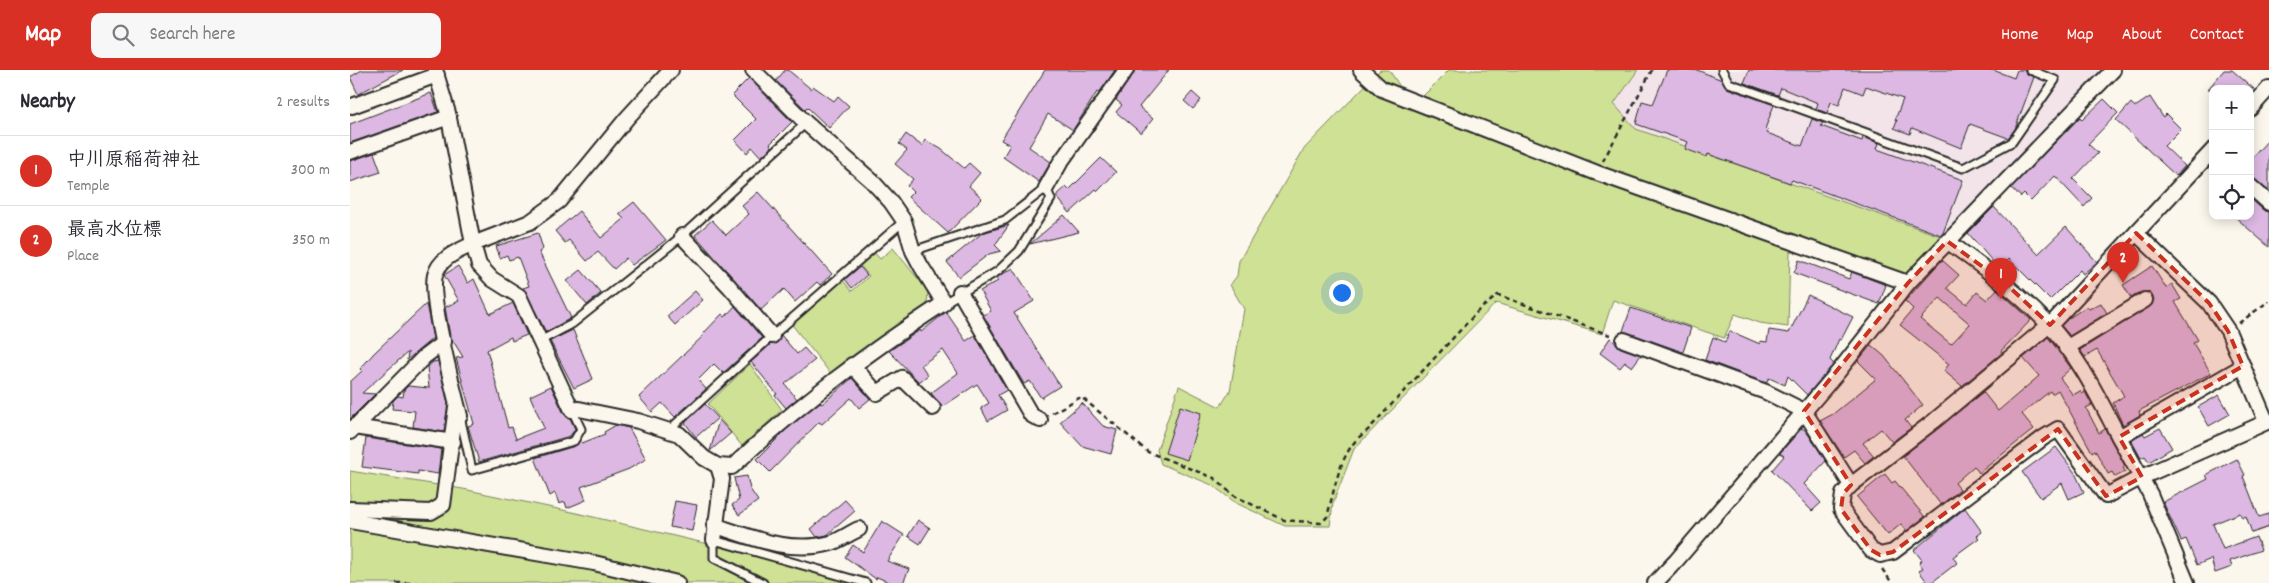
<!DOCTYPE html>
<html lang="en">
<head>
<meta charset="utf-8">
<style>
  body { margin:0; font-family:Dekko,"Klee One",sans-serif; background:#f7f7f7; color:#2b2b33 }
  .controls { position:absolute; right:15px; top:15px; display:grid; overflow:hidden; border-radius:10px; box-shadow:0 2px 12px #0003 }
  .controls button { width:45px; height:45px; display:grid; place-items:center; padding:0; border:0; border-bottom:1px solid #e1e1e2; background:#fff; color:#2b2b33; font:25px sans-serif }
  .you { position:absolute; left:991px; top:222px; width:18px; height:18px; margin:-12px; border:4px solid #fff; border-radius:50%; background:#1a73e8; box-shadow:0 0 0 8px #1a73e833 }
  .badge { display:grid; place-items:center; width:32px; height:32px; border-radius:50%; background:#d93025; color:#fff; font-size:16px; font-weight:700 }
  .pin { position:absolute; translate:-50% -41px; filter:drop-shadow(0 1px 2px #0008) }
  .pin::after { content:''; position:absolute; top:26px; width:18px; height:15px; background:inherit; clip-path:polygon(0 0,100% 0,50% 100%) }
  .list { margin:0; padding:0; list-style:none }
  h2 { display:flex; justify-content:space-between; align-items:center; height:65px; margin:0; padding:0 20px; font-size:21px }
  h2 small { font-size:16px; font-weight:400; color:#7c7c81 }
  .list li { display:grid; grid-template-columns:32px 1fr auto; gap:15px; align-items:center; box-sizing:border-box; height:70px; padding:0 20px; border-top:1px solid #e1e1e2 }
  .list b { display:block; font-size:19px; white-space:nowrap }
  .list p { margin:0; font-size:16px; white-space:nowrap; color:#7c7c81 }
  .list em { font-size:16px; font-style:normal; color:#7c7c81 }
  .icon { flex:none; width:28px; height:28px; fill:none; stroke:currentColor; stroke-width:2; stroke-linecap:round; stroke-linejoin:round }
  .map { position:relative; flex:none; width:1919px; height:513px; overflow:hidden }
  header { display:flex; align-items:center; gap:30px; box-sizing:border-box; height:70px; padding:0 25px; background:#d93025; color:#fff }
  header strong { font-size:24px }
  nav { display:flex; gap:28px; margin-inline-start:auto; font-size:18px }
  .search { width:350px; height:45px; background:#f7f7f7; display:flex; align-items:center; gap:12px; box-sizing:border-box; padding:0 18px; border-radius:10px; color:#7c7c81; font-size:19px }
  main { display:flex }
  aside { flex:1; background:#fff }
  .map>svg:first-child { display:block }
  .built { fill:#f2e4e9 }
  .green { fill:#cfe195; stroke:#7d8660 }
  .building { fill:#dcb8e2; stroke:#2b2b2b; fill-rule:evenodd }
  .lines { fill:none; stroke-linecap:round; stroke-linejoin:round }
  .lane-casing { stroke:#2b2b2b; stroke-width:11 }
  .street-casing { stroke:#2b2b2b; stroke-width:18 }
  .path { stroke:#2b2b2b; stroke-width:2.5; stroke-dasharray:5 4; stroke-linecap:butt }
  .lane { stroke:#fbf7ec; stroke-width:7 }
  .street { stroke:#fbf7ec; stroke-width:14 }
  .marked { fill:#c8321e; fill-opacity:0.2; stroke:#c8321e; stroke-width:4; stroke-dasharray:10 6; stroke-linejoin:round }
</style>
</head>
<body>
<header>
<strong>Map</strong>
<div class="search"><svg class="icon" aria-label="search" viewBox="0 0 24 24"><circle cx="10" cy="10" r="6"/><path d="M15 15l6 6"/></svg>Search here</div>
<nav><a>Home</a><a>Map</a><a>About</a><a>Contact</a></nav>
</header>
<main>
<aside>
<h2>Nearby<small>2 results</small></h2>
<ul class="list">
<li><span class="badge">1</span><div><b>中川原稲荷神社</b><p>Temple</p></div><em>300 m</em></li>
<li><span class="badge">2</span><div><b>最高水位標</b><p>Place</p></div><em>350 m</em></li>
</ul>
</aside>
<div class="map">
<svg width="1919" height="513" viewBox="0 0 1919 513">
  <rect width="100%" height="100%" fill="#fbf7ec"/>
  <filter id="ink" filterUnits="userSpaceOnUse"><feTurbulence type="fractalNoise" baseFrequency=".02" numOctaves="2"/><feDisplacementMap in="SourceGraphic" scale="10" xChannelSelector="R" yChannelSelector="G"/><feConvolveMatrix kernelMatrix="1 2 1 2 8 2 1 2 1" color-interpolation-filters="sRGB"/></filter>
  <g filter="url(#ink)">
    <polygon class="built" points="1289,0 1756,0 1596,168 1286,59 1264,34"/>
    <g class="green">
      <polygon points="1030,0 1039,0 1063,36 1099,0 1288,0 1264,34 1286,59 1596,168 1552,209 1440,181 1438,257 1410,253 1385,244 1374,268 1263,230 1252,264 1146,233 1004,379 983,433 980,456 935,456 886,433 862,415 811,394 807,380 829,316 870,337 880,321 894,239 880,215 887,206 889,191 954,79"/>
      <polygon points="543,178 578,221 577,235 480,303 439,251 490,207 502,221 519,206 508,193 522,180 530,189"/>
      <polygon points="400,294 432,340 392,376 358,334"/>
      <polygon points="0,401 113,419 222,442 371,477 503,513 0,513"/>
    </g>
    <g class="building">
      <polygon points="12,0 53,0 8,24 0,7"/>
      <polygon points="435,0 438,0 461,19 463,16 484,31 488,26 499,36 479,58 457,37 455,39 426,11"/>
      <polygon points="695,0 765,0 749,23 747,22 723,60 698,44 679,77 701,92 689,112 653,87 660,75 651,70"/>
      <polygon points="785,0 819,0 789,37 803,49 791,63 766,42 772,35 766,30"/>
      <polygon points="1317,0 1347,0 1372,10 1377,18 1424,35 1415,59 1418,60 1417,63 1452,76 1462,49 1473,53 1471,56 1512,71 1513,67 1529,73 1527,79 1613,110 1593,163 1591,165 1442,110 1440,113 1358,84 1357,87 1335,79 1338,72 1286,54 1292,31 1303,34"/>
      <polygon points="1399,0 1643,0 1664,8 1667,0 1675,0 1676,4 1684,7 1665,59 1658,68 1620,54 1611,78 1562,58 1560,64 1544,58 1547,50 1545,50 1553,29 1516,16 1513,24 1495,17 1489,35 1481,32 1477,43 1466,39 1468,33 1431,18 1428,25 1394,13"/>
      <polygon points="1874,0 1882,0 1904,19 1858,19"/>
      <polygon points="399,8 442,52 420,74 422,77 411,87 402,77 397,83 385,70 406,49 382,25"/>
      <polygon points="842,22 851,30 843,39 834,31"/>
      <polygon points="81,23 88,42 0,73 0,54"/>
      <polygon points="1800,27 1813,47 1816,44 1831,59 1814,76 1835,96 1826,106 1766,50 1781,33 1785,37"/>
      <polygon points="1754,29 1768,43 1738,74 1748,83 1723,109 1742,128 1734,137 1705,106 1681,131 1674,124 1671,127 1661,118 1730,47 1732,50"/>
      <polygon points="556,64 572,76 575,70 591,79 614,98 619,93 630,103 619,116 632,128 598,163 558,127 563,122 557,116 563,109 545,94 557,80 549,74"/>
      <polygon points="1919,69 1919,121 1900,107 1900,90"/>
      <polygon points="24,83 31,102 0,112 0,91"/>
      <polygon points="751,88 766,102 748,121 746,119 720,143 706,126 716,117 719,120"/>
      <polygon points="408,122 482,204 470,215 467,212 445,232 434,219 411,240 345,165 362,150 376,165 399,144 392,136"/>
      <polygon points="1900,128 1913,140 1919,142 1919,177 1884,146 1900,146"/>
      <polygon points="284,132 316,170 282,195 276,188 264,199 248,182 237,191 219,170 215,173 205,161 229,141 251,168 274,149 269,144"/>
      <polygon points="1644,137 1688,184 1716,157 1747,192 1733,204 1730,200 1700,230 1659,189 1649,199 1618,163"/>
      <polygon points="714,145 729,162 680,174"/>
      <polygon points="659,155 645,175 651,181 639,184 609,207 597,192 632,163"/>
      <polygon points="188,163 193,179 189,182 221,248 196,262 173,218 179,216 168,187 159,190 157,185 150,188 146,176"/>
      <polygon points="1449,190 1499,209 1502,202 1536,215 1529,234 1444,203"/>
      <path d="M1592,190L1609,205L1597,218L1617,234L1627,222L1637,230L1647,219L1681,250L1651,281L1652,283L1612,316L1594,301L1599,294L1550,255L1563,239L1555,231ZM1590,228L1620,254L1601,274L1570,249Z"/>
      <polygon points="108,196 118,213 124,209 140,244 163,233 177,265 162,271 161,267 137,280 156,350 158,358 162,357 166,369 194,358 180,326 201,316 214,344 220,348 225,359 220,366 129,392 118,356 124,354 106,288 113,287 100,266 95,237 109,231 94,205"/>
      <polygon points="1802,196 1816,218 1822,214 1831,229 1825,232 1848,270 1843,273 1861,303 1789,341 1790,345 1773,355 1763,333 1774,326 1747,280 1735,287 1730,280 1802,235 1804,229 1800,223 1791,222 1781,228 1773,215"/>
      <polygon points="510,197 517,205 502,218 495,209"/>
      <polygon points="663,198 684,231 664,243 710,316 691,328 680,311 674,314 633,245 641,241 630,221 648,211 646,208"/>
      <polygon points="231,200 251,223 237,235 217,211"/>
      <polygon points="345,221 353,230 325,255 317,246"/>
      <polygon points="1458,225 1503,247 1491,270 1489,269 1480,290 1484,294 1457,325 1438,306 1435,315 1419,308 1416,313 1355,290 1363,267 1375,272 1380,261 1410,274 1410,271 1417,272 1419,260 1439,263"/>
      <polygon points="1751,233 1757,243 1720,266 1711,256 1719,248 1737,236 1739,239"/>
      <polygon points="76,234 83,268 57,290 58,282 12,323 25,324 0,349 0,312 12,301 10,299 24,283"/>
      <polygon points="385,236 412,268 373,303 364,294 348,310 356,319 325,347 312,333 302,342 289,327 353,266 352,265 372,244 375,247"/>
      <polygon points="1281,238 1341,258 1333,282 1273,261"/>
      <polygon points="596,242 616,271 625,265 657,320 648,325 657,340 638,351 631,338 639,333 627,314 592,337 581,323 608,303 593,280 571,295 578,305 569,312 539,281 570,260 571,262"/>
      <polygon points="223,260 243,309 224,318 200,271"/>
      <polygon points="431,265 447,284 454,278 465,290 435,314 447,329 436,338 425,325 427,324 401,292 421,274 428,272"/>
      <polygon points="1698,267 1721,298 1710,308 1723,325 1730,321 1732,324 1735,322 1742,335 1736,338 1749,363 1755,359 1775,396 1773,397 1775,402 1765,407 1762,402 1758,404 1745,380 1742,382 1708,320 1702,324 1700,321 1672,344 1684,359 1629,403 1624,396 1605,413 1610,419 1591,435 1553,386 1633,322 1648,341 1689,306 1673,288"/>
      <polygon points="1260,268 1271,278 1291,285 1282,297 1275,292 1270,298 1250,283"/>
      <polygon points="1521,275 1534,286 1573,335 1555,350 1561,358 1542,372 1531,359 1513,373 1524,386 1515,393 1504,380 1494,387 1470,351 1483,344 1526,309 1508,291"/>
      <polygon points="88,291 98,334 94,362 63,357 65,341 42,339 43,331 48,326 53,327 54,320 58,316 79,318 77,297 83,292"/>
      <polygon points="502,308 520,329 509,338 501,328 472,354 469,352 420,402 407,389 438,358 470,332 472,334"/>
      <polygon points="1869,325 1880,344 1859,356 1848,337"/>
      <polygon points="732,333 753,356 767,360 761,384 732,376 710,352"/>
      <polygon points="355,334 368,348 346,367 335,353"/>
      <polygon points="830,336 851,343 837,390 815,383"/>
      <polygon points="369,350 381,363 360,381"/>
      <polygon points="266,355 279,358 296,389 279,399 231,417 236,430 217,438 215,432 209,434 205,423 200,426 185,388 225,376 231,370 232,373 255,364 254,362"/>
      <polygon points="1452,358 1456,361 1476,391 1454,414 1471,433 1462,441 1422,400 1434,386 1430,383"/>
      <polygon points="1810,358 1822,378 1799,392 1795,386 1791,388 1781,370 1793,363 1795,366"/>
      <polygon points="16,368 91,379 88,404 68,401 68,404 12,397"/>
      <polygon points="1706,377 1725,403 1734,422 1719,429 1712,413 1691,428 1672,402"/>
      <polygon points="1887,389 1895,405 1893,406 1909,447 1919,444 1919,457 1902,463 1896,446 1892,448 1890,443 1863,454 1873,479 1906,467 1911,480 1880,491 1882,497 1865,503 1861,489 1847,495 1836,469 1831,471 1813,432 1858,409 1856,405"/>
      <polygon points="1535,404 1542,413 1545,411 1575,447 1557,461 1551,454 1538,465 1507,427"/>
      <polygon points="397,406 400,419 408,431 389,445 382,435 389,430 384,408"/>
      <polygon points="495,430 505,441 477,465 467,467 461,459"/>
      <polygon points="325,431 347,435 342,461 320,457"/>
      <polygon points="1615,438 1632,462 1627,466 1629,468 1603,487 1607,493 1581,513 1578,513 1569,501 1573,498 1569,493 1572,490 1564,480"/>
      <polygon points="568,450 580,458 570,474 558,466"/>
      <polygon points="532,451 554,465 537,491 559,499 553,513 541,513 527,507 526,509 495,487 503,475 513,482"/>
    </g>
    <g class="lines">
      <g class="lane-casing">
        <g id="lane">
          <polyline points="1372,0 1379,13 1613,98 1662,72 1705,10 1680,0"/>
          <polyline points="563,181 655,150 696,118 701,129 669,181 648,201 594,233"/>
          <polyline points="190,271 222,254 332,166 456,53"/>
          <polyline points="110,346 122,400 224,371 231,359 222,340"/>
          <polyline points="319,360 422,266 554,151"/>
          <polyline points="413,513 364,488 364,470 516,513"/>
        </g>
      </g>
      <g class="street-casing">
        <g id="street">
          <path d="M85,0L98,43L123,174C109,181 90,187 85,205C79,228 103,318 110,346"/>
          <path d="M321,0L277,48L209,131L180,152L123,174L129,195L142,209L169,226L222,340L229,339L288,351L329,364L354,388L368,396L382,397C450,333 516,284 594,233L571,196L563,181L554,151L541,132L522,111L456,53L403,0"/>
          <polyline points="1011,0 1032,19 1247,103 1558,213"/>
          <polyline points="2,36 87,5"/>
          <polyline points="1900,39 1919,18"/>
          <polyline points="1863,80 1704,251 1584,351 1501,415 1493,424 1491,439 1521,480 1530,485 1543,482 1693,368 1708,359 1756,426 1792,407 1919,351"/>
          <polyline points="0,82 99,47"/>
          <polyline points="1900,116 1919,133"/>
          <polyline points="696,118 710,93 776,0"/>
          <polyline points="1786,163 1859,233 1878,261 1916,351"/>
          <polyline points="332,166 379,216 422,266"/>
          <path d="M1597,171C1633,197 1668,222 1698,254C1729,286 1749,329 1769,367"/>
          <polyline points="610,222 681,345 690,350"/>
          <polyline points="1274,270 1416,322 1454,341 1501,415"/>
          <polyline points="1716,278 1795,230"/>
          <polyline points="502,295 527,323 552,308 583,338"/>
          <polyline points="4,357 103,372"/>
          <polyline points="0,362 74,287 94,272"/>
          <polyline points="0,439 81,442 93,435 106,337"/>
          <polyline points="0,451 244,493 327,513"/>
          <path d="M364,455C403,468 440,484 481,473C490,470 500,463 509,459"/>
          <polyline points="364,470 372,409 368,396"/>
          <polyline points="1305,513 1326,491 1488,302 1558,213 1763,0"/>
          <polyline points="1837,513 1800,424 1769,367 1893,296"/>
        </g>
      </g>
      <g class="path">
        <polyline points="1253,91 1302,0"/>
        <polyline points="1889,253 1919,231"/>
        <path d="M702,343L731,327L798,382L864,408L883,425L934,450L971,453L977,447C985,418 990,378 1017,361L1129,240L1148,225L1260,265"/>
        <polyline points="1532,499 1542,513"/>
        <polyline points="46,513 94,513"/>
      </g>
      <use href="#lane" class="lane"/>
      <use href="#street" class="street"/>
    </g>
  </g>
  <path class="marked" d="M1786,163L1859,233L1878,261L1893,296L1769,367L1792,407L1756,426L1708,359L1543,482L1530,485L1521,480L1491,439L1493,424L1501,415L1454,341L1558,213L1597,171L1655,213L1700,255Z"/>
</svg>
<div class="controls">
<button>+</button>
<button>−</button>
<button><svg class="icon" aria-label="locate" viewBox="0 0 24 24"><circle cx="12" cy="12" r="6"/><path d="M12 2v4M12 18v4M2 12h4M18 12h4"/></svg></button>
</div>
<div class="you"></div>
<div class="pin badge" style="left:1651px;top:229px">1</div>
<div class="pin badge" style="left:1773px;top:213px">2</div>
</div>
</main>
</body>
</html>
